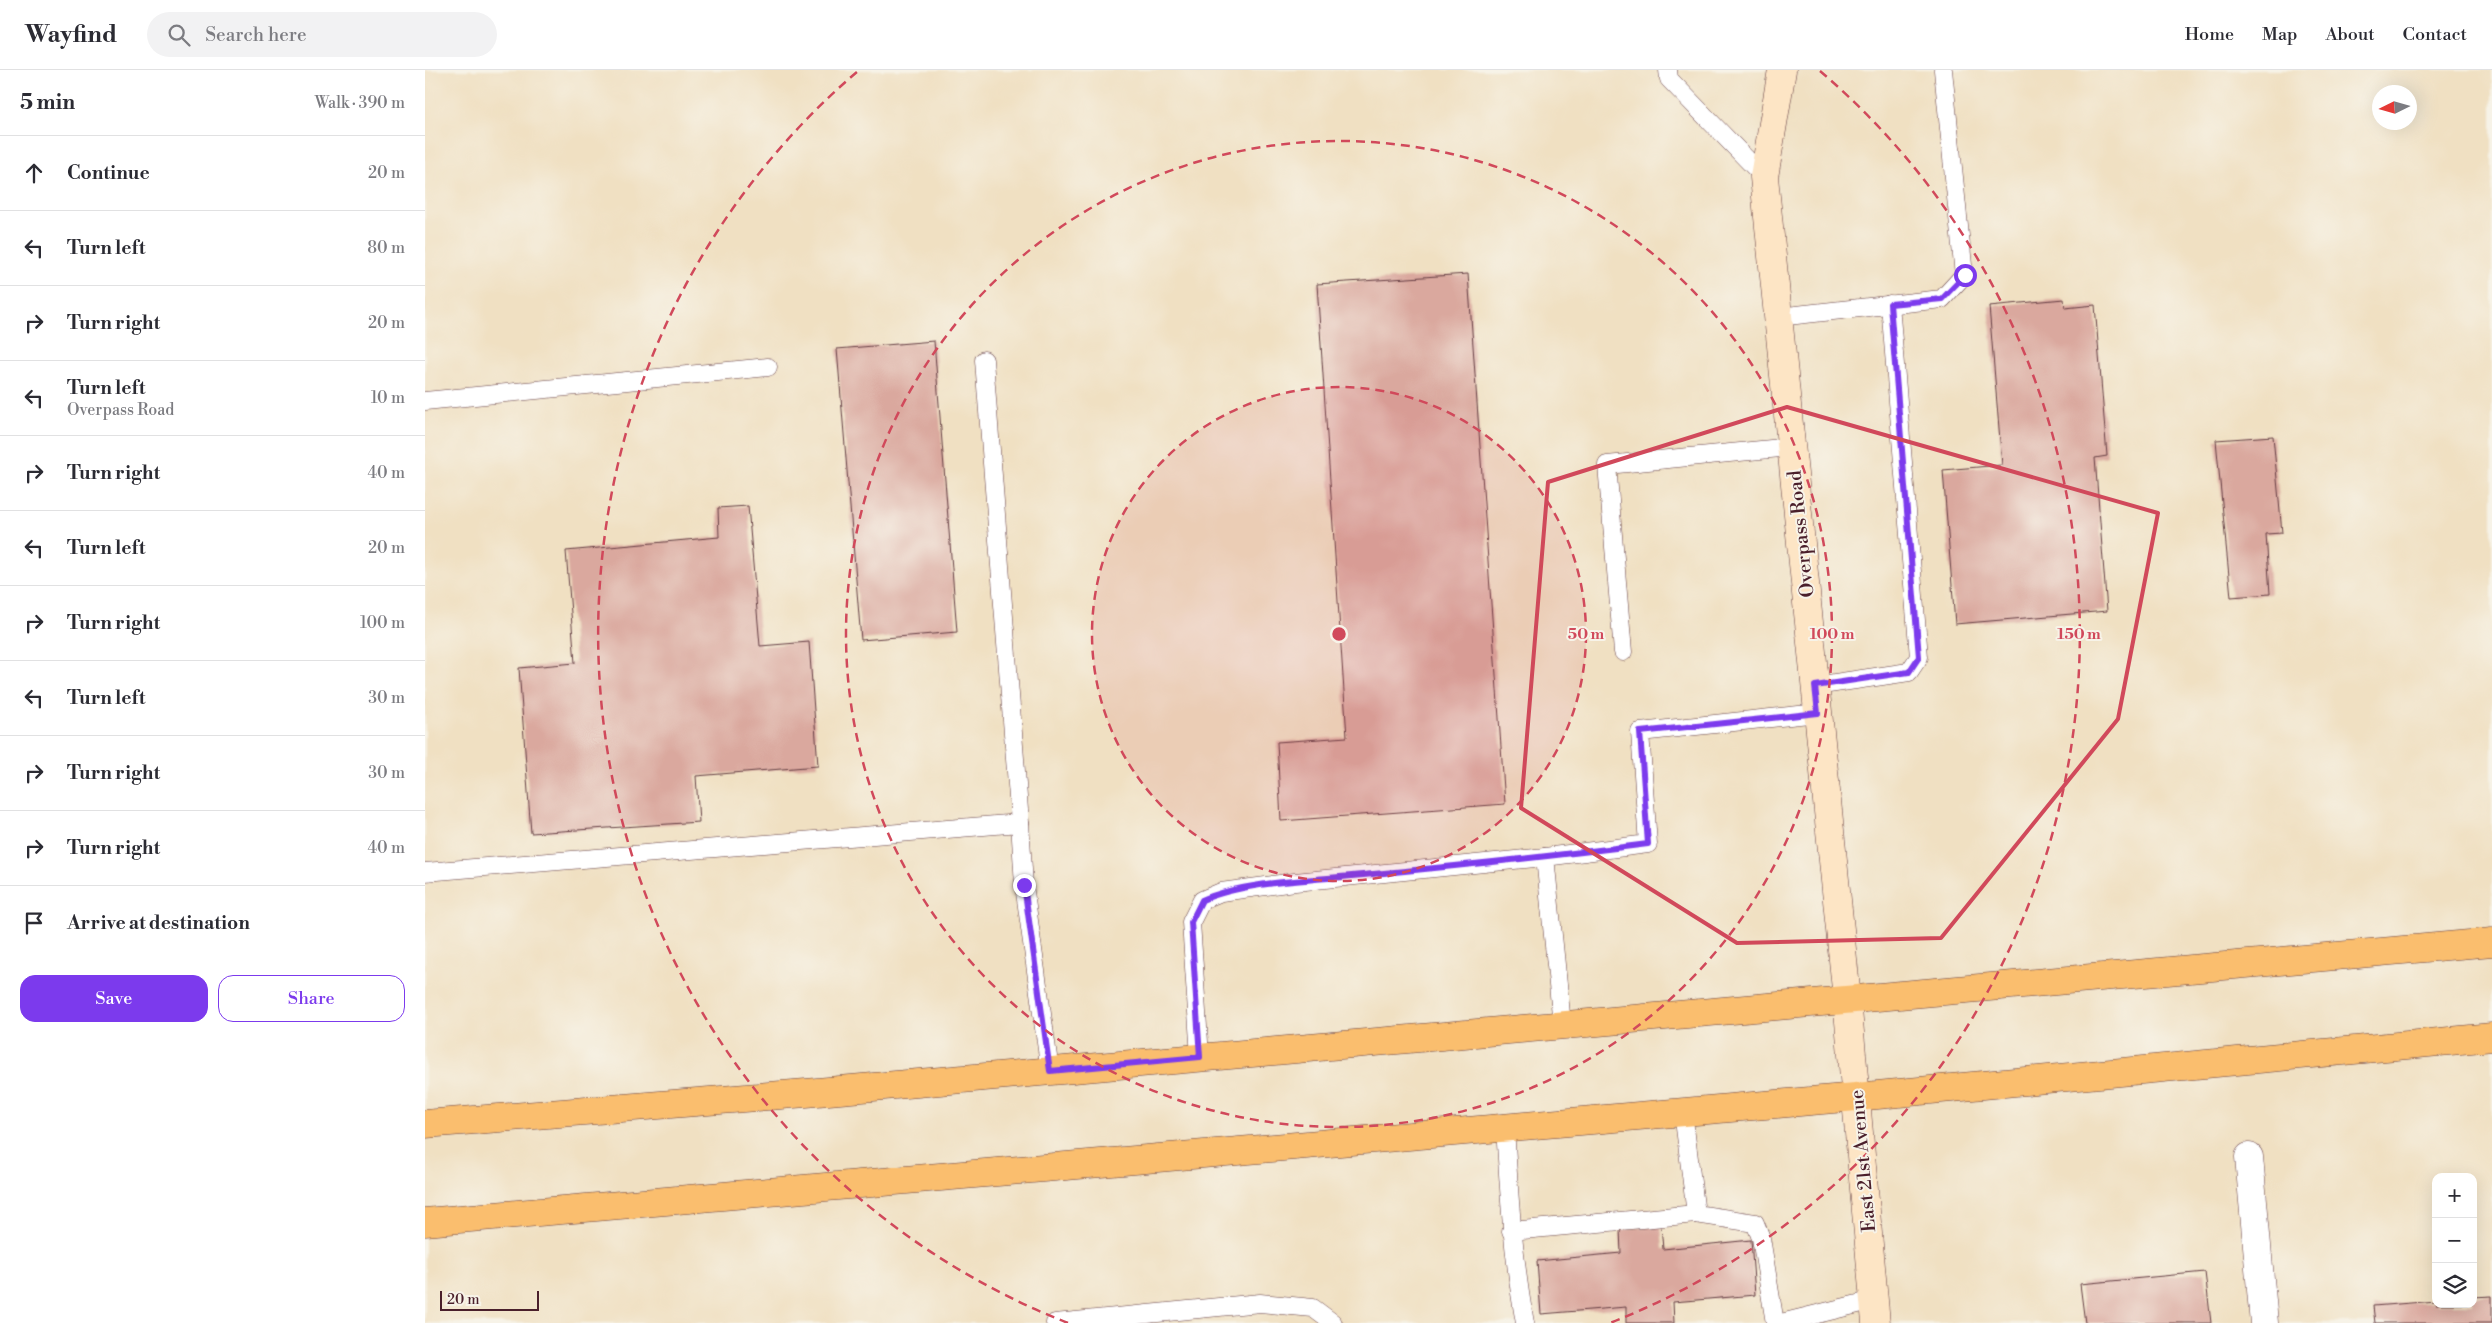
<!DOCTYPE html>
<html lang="en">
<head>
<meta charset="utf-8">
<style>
  body { margin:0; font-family:"Libre Bodoni",serif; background:#f2f2f3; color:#2b2b33 }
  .controls { position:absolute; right:15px; bottom:15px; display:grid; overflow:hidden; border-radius:10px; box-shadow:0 5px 20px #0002 }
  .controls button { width:45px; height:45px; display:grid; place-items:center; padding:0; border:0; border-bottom:1px solid #e1e1e2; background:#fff; color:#2b2b33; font:25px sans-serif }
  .compass { position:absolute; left:1947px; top:15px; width:45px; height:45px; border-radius:50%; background:#fff; box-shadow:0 5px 20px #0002; rotate:265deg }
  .scale { position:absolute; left:15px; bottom:12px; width:99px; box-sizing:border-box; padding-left:5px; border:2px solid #4a1f2b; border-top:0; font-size:14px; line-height:18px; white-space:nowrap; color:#4a1f2b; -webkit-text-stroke:4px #f7f3e8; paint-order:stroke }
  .stop { position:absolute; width:15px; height:15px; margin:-11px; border:4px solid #7c3aed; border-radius:50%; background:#fff }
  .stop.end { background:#7c3aed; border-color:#fff; box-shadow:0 1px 5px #0008 }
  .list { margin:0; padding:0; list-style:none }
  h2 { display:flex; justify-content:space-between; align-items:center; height:65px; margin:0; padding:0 20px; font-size:21px }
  h2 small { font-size:16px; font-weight:400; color:#7c7c81 }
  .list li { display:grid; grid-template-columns:32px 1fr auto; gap:15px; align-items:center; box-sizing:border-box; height:75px; padding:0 20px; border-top:1px solid #e1e1e2 }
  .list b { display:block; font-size:19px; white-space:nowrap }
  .list p { margin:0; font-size:16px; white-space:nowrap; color:#7c7c81 }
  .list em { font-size:16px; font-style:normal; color:#7c7c81 }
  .actions { display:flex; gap:10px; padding:15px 20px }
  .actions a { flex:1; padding:11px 0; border:1px solid #7c3aed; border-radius:15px; text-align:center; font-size:18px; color:#7c3aed }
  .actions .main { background:#7c3aed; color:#fff }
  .icon { flex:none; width:28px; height:28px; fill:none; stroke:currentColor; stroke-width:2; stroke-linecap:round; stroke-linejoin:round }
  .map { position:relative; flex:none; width:2067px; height:1253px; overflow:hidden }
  header { display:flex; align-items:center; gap:30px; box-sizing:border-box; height:70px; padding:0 25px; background:#fff; border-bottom:1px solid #e1e1e2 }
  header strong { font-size:24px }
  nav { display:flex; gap:28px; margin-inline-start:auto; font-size:18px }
  .search { width:350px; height:45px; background:#f2f2f3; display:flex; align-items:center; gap:12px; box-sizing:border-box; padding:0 18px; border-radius:28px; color:#7c7c81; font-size:19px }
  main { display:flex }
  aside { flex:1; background:#fff }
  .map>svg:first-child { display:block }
  .building { fill:#daa89e }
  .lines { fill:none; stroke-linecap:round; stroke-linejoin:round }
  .lane-casing { stroke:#633c42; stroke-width:19 }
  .street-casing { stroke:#633c42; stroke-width:29 }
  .secondary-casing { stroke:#633c42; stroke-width:29 }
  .primary-casing { stroke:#633c42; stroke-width:29 }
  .lane { stroke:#fff; stroke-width:18 }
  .street { stroke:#fff; stroke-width:28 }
  .secondary { stroke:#fde5c5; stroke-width:28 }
  .primary { stroke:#fabe6e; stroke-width:28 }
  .route { stroke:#7c3aed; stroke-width:6 }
  .marked { fill:none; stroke:#d1495b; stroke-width:4; stroke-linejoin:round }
  .ring { fill:none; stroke:#d1495b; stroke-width:2.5; stroke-dasharray:9 6 }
  .labels { text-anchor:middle; stroke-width:4; stroke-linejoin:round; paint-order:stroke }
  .street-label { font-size:19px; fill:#4a1f2b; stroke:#f7f3e8 }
  .centre { fill:#d1495b; stroke:#f7f3e8; stroke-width:2.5 }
  .ring-label { font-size:15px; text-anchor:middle; font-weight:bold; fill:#d1495b; stroke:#f7f3e8; stroke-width:4; stroke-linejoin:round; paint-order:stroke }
</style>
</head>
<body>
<header>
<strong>Wayfind</strong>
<div class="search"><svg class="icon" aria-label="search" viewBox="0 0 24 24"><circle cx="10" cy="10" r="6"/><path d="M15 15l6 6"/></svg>Search here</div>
<nav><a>Home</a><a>Map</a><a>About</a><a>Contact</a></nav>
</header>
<main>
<aside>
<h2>5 min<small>Walk · 390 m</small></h2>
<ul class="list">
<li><svg class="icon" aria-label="ahead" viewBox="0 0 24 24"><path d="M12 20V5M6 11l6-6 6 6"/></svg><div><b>Continue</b></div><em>20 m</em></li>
<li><svg class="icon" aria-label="left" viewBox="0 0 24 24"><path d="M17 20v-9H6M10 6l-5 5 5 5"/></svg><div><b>Turn left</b></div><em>80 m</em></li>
<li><svg class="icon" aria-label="right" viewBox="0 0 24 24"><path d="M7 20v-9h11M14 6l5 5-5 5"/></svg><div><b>Turn right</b></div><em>20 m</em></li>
<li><svg class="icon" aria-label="left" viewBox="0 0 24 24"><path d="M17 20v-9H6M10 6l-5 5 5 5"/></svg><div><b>Turn left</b><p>Overpass Road</p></div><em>10 m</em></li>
<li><svg class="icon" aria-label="right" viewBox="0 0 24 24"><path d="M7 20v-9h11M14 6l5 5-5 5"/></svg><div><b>Turn right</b></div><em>40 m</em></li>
<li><svg class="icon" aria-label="left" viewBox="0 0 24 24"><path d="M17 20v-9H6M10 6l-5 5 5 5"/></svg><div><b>Turn left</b></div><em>20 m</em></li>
<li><svg class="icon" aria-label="right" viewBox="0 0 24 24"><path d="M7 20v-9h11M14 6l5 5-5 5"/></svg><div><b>Turn right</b></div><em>100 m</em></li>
<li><svg class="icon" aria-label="left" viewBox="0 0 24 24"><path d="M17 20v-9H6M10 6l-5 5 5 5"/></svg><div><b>Turn left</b></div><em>30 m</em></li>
<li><svg class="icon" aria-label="right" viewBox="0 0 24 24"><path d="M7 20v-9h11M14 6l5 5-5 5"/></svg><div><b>Turn right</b></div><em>30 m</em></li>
<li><svg class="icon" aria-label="right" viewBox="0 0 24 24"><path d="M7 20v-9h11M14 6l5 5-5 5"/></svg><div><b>Turn right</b></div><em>40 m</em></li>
<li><svg class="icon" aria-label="arrive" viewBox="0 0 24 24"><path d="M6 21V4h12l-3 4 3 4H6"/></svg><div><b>Arrive at destination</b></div></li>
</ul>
<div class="actions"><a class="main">Save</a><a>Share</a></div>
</aside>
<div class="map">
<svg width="2067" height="1253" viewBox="0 0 2067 1253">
  <rect width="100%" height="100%" fill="#f7f3e8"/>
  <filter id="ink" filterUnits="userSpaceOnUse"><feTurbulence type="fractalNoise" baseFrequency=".02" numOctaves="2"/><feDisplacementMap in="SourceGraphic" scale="10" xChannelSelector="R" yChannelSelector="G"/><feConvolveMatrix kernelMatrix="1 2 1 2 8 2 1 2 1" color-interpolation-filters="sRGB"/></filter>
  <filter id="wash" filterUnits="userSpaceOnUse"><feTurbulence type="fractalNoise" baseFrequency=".0096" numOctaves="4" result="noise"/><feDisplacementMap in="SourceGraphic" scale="20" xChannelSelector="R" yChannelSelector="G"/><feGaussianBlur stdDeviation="1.12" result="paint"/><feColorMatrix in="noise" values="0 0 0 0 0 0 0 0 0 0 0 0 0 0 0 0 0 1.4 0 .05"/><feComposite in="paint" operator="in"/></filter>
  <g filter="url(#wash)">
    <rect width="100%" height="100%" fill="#f0e0c2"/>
    <g id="blocks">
      <g class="building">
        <polygon points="1043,204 1080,734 856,751 852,672 922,667 892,214"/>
        <polygon points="1639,229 1640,238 1670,235 1682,386 1670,388 1682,541 1530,554 1518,400 1577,395 1564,236"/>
        <polygon points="509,271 532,562 436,570 412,279"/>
        <polygon points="1848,366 1857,463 1841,464 1845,524 1806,527 1791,370"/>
        <polygon points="323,436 335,576 384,572 393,696 271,706 274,752 106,763 94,598 150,593 141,481 294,467 293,438"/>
        <polygon points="1236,1156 1238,1179 1326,1170 1330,1225 1248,1232 1249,1253 1201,1253 1201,1237 1116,1244 1112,1191 1196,1183 1195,1159"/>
        <polygon points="1780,1202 1786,1253 1660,1253 1655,1214"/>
        <polygon points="2067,1226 2067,1253 1950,1253 1948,1236 2011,1231 2011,1234 2048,1234 2048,1227"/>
      </g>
    </g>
  </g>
  <g filter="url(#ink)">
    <use href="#blocks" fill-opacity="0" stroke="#633c42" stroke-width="1"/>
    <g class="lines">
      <g class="lane-casing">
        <g id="lane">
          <polyline points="1243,0 1244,9 1339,107"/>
          <polyline points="1353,247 1517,229 1539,205 1518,0"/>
          <polyline points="559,290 595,753"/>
          <polyline points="0,331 343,297"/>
          <polyline points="1198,582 1182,395 1366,377"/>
          <polyline points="1390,616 1484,602 1494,587 1465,234"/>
          <polyline points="0,802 595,753 599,815 625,1001"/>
          <polyline points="1137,954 1120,787 1223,774 1215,662 1393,643"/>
          <polyline points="775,987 766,852 777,830 796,822 870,812 1120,787"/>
          <polyline points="1258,1042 1271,1144 1330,1153 1336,1168 1350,1253"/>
          <path d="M1080,1057C1084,1123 1088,1188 1100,1253"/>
          <polyline points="1086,1161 1271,1144"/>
          <polyline points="630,1253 835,1233 888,1238 908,1253"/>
          <polyline points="1356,1253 1449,1230"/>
        </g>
      </g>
      <g class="street-casing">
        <polyline id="street" points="1824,1087 1839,1253"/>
      </g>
      <g class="secondary-casing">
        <polyline id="secondary" points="1357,0 1339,107 1422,929 1451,1253"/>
      </g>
      <g class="primary-casing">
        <g id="primary">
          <polyline points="0,1054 381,1023 2067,872"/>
          <polyline points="0,1152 1431,1027 2067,967"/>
        </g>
      </g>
      <use href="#lane" class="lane"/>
      <use href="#street" class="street"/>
      <use href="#secondary" class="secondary"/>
      <use href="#primary" class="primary"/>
    </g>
  </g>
  <g class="lines" filter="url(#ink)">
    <path class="route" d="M599,815L625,1001L775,987L766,852L777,830C820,811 891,810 938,805C1033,796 1128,786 1223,774L1215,662L1393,643L1390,616L1484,602L1494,587L1465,234L1517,229L1540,205"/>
  </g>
  <path class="marked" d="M1362,337L1733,443L1693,649L1516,868L1312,873L1096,738L1123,412Z"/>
  <circle cx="914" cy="564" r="247" fill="#d1495b" fill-opacity=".12"/>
  <g class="ring">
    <circle cx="914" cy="564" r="247"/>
    <circle cx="914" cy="564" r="493"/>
    <path d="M643 1253A740 740 0 0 1 433 1M1395 1A740 740 0 0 1 1185 1253"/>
  </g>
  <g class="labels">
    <g class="street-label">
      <text transform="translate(1375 464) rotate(-96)" y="7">Overpass Road</text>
      <text transform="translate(1437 1091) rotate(-95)" y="7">East 21st Avenue</text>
    </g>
  </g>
  <circle cx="914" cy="564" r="8" class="centre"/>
  <g class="ring-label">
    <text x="1161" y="569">50 m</text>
    <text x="1407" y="569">100 m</text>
    <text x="1654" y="569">150 m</text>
  </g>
</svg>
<div class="controls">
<button>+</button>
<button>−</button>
<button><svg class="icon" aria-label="layers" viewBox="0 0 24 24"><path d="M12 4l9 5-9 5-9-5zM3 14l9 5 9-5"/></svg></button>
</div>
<svg class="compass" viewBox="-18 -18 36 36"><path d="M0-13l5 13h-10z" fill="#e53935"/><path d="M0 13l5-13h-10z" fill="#7c7c81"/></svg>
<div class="scale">20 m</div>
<div class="stop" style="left:1540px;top:205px"></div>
<div class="stop end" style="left:599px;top:815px"></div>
</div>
</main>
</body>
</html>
